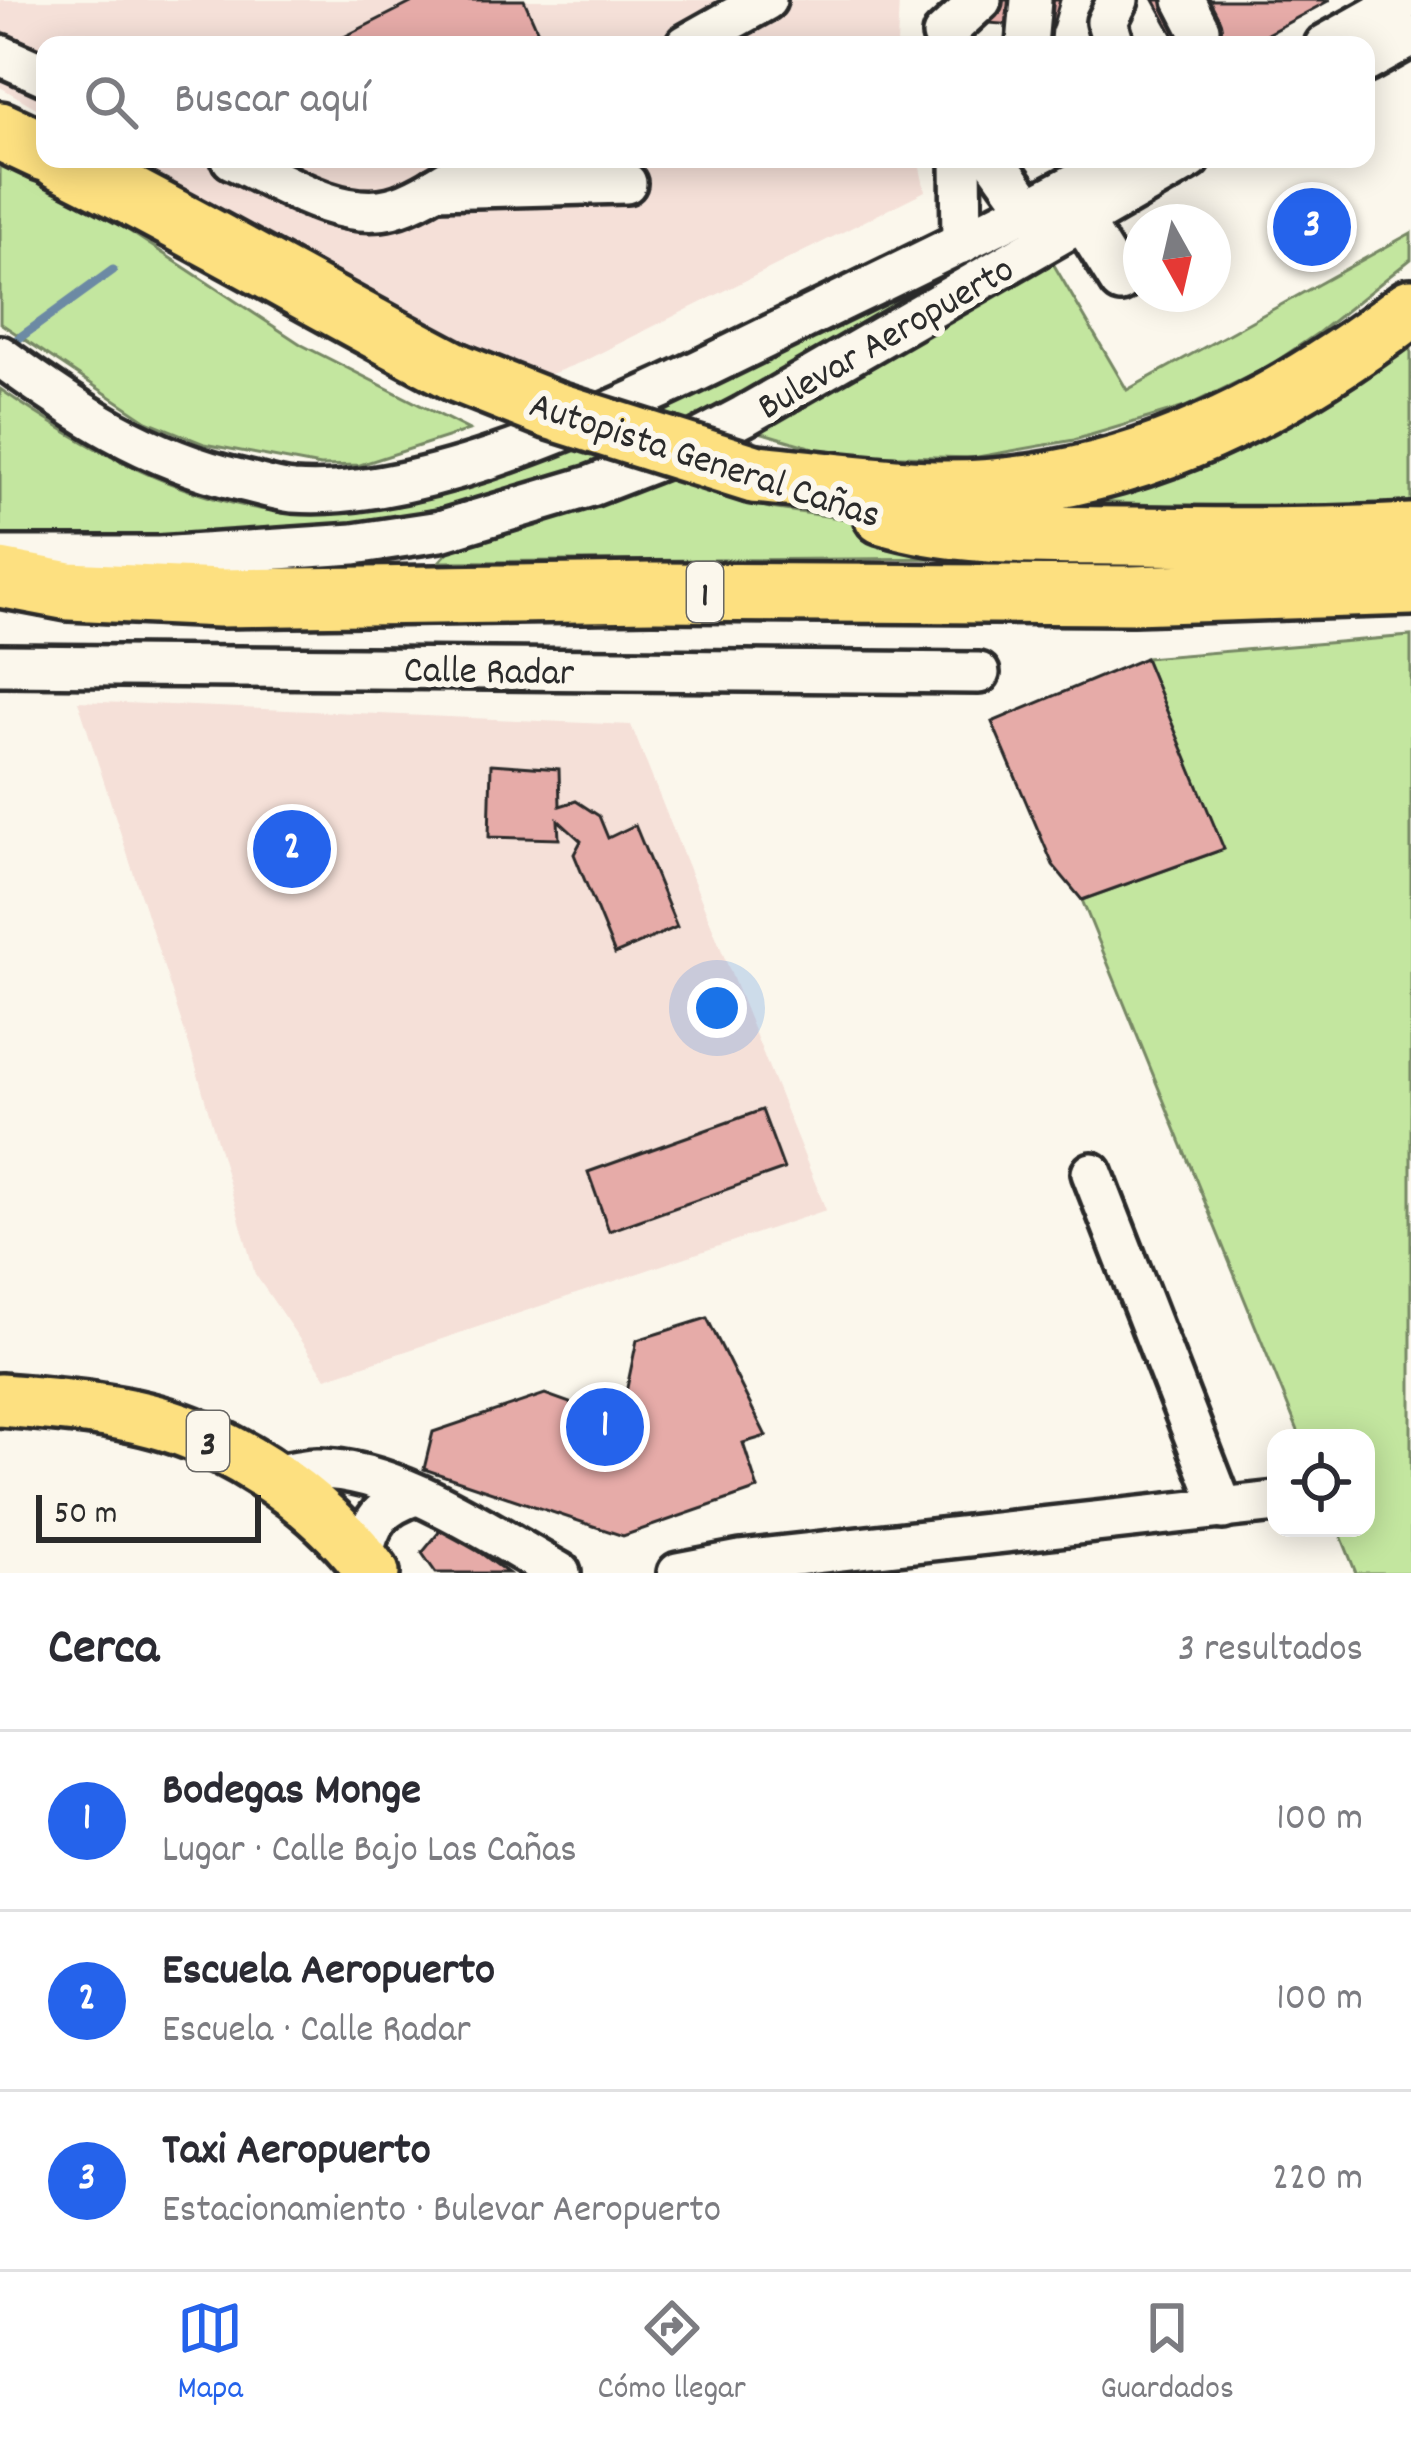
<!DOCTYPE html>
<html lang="es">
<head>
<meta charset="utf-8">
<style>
  body { margin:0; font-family:Dekko,sans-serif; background:#f2f2f3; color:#2b2b33 }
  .controls { position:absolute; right:36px; bottom:36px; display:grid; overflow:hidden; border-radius:24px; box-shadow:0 6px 30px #0003 }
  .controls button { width:108px; height:108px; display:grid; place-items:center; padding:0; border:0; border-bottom:3px solid #e1e1e2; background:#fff; color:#2b2b33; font:60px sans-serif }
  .compass { position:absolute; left:1123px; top:204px; width:108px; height:108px; border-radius:50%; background:#fff; box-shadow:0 6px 30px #0003; rotate:172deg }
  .scale { position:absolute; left:36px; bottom:30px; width:225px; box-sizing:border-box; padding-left:12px; border:6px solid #2b2b2b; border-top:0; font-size:33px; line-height:42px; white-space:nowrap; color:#2b2b2b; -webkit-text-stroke:9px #fbf7ec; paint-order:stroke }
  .you { position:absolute; left:717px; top:1008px; width:42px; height:42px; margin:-30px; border:9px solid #fff; border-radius:50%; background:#1a73e8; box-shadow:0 0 0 18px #1a73e833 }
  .badge { display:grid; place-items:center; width:78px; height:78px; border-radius:50%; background:#2563eb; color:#fff; font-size:39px; font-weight:700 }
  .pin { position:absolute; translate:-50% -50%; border:6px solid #fff; box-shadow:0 3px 12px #0006 }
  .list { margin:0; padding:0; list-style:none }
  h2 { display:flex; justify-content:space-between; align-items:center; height:156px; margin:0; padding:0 48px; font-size:51px }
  h2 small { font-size:39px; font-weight:400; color:#7c7c81 }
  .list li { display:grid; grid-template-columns:78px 1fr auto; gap:36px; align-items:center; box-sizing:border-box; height:180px; padding:0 48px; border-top:3px solid #e1e1e2 }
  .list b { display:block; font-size:45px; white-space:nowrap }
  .list p { margin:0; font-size:39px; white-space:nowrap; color:#7c7c81 }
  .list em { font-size:39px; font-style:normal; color:#7c7c81 }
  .icon { flex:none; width:66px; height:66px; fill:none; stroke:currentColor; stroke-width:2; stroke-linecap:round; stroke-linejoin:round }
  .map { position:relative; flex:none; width:1411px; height:1573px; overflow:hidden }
  .search { position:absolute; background:#fff; box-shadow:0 6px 30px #0003; left:36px; right:36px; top:36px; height:132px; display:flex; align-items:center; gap:30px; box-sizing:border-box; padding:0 42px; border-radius:24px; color:#7c7c81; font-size:45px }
  .sheet { height:696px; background:#fff }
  nav { display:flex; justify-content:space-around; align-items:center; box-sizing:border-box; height:168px; border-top:3px solid #e1e1e2; background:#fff; font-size:33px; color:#7c7c81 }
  nav a { display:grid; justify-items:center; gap:6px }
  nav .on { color:#2563eb }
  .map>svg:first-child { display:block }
  .built { fill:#f5e0d8 }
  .green { fill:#c3e69f; stroke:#778865; stroke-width:3 }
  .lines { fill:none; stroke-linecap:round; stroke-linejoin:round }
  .stream { stroke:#6c8aa4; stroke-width:9 }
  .building { fill:#e6aba8; stroke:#2b2b2b; stroke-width:3 }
  .minor-casing { stroke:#2b2b2b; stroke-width:48 }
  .major-casing { stroke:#2b2b2b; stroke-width:60 }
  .highway-casing { stroke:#2b2b2b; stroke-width:66 }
  .minor { stroke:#fbf7ec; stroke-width:39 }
  .major { stroke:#fde080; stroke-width:51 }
  .highway { stroke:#fde080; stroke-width:57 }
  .highway-bridge-casing { stroke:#2b2b2b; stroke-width:66; stroke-linecap:butt }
  .highway-bridge { stroke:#fde080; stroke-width:57 }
  .labels { text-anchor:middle; stroke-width:12; stroke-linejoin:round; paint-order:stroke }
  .shield { fill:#fbf7ec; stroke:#696865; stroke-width:3 }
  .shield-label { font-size:36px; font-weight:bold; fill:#2b2b2b }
  .street-label { font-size:39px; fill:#2b2b2b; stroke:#fbf7ec }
</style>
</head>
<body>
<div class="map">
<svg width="1411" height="1573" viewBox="0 0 1411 1573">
  <rect width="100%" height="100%" fill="#fbf7ec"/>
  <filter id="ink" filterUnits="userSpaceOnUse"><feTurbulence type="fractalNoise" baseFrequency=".00833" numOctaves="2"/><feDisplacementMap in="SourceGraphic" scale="24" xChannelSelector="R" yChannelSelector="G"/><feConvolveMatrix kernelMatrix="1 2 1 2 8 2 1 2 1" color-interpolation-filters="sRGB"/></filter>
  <g filter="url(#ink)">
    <g class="built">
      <polygon points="0,0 899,0 897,45 45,45 45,113 0,87"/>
      <polygon points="126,159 918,159 925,191 584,361 546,376 501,360 343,284"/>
      <polygon points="78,701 631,725 826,1210 326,1378 255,1274 195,1064"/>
    </g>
    <g class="green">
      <polygon points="0,158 102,213 302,345 469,430 360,465 320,466 204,444 147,421 0,323"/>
      <path d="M1017,226L1022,241L638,451L450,517L228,540H31L0,534V389C84,447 174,497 277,512C307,516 339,510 369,507Z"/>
      <polygon points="1411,233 1411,259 1318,333 1268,367 1185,407 1074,440 972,458 833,454 746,428 1051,260 1127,390"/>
      <polygon points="1411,330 1411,506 1221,508 1073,501"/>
      <polygon points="653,475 770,508 1114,557 439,562 459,540"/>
      <polygon points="1411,636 1411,1573 1356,1573 1338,1528 1366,1528 1366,1438 1301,1438 1082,900 1223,849 1145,658"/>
    </g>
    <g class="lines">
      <polyline class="stream" points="4,349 113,270"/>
    </g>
    <g class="building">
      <polygon points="417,0 524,0 540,36 524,45 328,45"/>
      <polygon points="992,0 1060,0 1052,28 988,23"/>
      <polygon points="1154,0 1330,0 1247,45 1179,45"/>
      <polygon points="1145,658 1224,849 1082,900 1053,865 992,722"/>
      <polygon points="491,764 559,769 560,806 576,801 599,816 608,838 635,825 677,927 615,954 574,854 581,841 558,820 559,839 489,837"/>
      <polygon points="762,1110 784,1169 609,1231 588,1172"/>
      <polygon points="707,1318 766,1436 743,1443 758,1489 623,1536 424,1469 433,1432 545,1394 620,1421 637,1340"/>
      <polygon points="444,1526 508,1573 436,1573 422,1553"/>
    </g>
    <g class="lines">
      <g class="minor-casing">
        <g id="minor">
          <polyline points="1184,0 1199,29"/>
          <polyline points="943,35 981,0"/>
          <polyline points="686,45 766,0"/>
          <polyline points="1027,45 1031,0"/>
          <polyline points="1114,45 1107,22 1118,0"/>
          <polyline points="1325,45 1405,0"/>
          <polyline points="0,55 45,75"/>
          <polyline points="1366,62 1411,37"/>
          <path d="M232,159C278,180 339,221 391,208C422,200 454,175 482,159"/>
          <polyline points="961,159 962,243"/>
          <polyline points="994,159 1043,228"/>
          <polyline points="435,188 626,183"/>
          <polyline points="1069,200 1120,282"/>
          <path d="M0,356C77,412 145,458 240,480C257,484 275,490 293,492C446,503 666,386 804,319C911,267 1017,217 1120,159"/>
          <polyline points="0,557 159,557 354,544 440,531 591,486 666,457 744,416 1190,159"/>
          <polyline points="0,665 979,673"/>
          <polyline points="1092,1173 1223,1509"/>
          <path d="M270,1477C285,1474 302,1469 317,1469C396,1468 492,1535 560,1573"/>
          <path d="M362,1557C370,1521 380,1507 415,1495"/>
          <polyline points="678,1573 741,1561 1276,1502"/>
        </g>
      </g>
      <g class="major-casing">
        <path id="major" d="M0,1400C65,1405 140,1410 200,1437C266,1466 332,1515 373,1573"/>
      </g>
      <g class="highway-casing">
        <g id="highway">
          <polyline points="0,131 45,152"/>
          <path d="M59,159C194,226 324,303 458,373"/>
          <path d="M754,474C814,479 875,489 935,490C1115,493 1271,415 1411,308"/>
          <path d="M883,515C962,539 1050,535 1132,536C1226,537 1318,538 1411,533"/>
          <polyline points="0,578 69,591 219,598 652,592 1132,595 1411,586"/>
        </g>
      </g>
      <use href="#minor" class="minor"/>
      <use href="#major" class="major"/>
      <use href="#highway" class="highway"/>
      <g class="highway-bridge-casing">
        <polyline id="highway-bridge" points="458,373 551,410 754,474"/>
      </g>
      <use href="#highway-bridge" class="highway-bridge"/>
    </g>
  </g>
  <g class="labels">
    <g class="shield">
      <rect x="687" y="562" width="36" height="60" rx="9"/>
      <rect x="187" y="1411" width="42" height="60" rx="9"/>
    </g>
    <g class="shield-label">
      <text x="705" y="605">1</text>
      <text x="208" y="1454">3</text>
    </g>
    <g class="street-label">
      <text transform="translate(884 335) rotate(-30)" y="14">Bulevar Aeropuerto</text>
      <text transform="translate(706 457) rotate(18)" y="14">Autopista General Cañas</text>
      <text transform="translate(489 668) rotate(1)" y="14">Calle Radar</text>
    </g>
  </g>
</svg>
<div class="controls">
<button><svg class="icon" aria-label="locate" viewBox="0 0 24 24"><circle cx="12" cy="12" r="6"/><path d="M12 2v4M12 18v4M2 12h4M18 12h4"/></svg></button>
</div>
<svg class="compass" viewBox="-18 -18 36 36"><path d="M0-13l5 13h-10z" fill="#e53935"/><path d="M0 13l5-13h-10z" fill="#7c7c81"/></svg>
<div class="scale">50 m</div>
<div class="you"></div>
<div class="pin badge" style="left:605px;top:1427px">1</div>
<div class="pin badge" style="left:292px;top:849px">2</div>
<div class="pin badge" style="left:1312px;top:227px">3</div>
<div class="search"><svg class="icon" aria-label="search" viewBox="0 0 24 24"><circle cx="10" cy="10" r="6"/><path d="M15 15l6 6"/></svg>Buscar aquí</div>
</div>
<section class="sheet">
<h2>Cerca<small>3 resultados</small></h2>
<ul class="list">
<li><span class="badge">1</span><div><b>Bodegas Monge</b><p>Lugar · Calle Bajo Las Cañas</p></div><em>100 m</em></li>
<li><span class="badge">2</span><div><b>Escuela Aeropuerto</b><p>Escuela · Calle Radar</p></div><em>100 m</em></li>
<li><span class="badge">3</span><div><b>Taxi Aeropuerto</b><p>Estacionamiento · Bulevar Aeropuerto</p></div><em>220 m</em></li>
</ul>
</section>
<nav>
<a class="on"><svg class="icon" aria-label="map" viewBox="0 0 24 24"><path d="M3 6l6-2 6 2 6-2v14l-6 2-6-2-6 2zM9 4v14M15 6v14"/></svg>Mapa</a>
<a><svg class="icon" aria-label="directions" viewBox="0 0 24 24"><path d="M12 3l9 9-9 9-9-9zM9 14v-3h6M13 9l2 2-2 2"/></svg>Cómo llegar</a>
<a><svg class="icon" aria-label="saved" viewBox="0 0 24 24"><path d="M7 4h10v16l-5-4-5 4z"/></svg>Guardados</a>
</nav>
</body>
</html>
